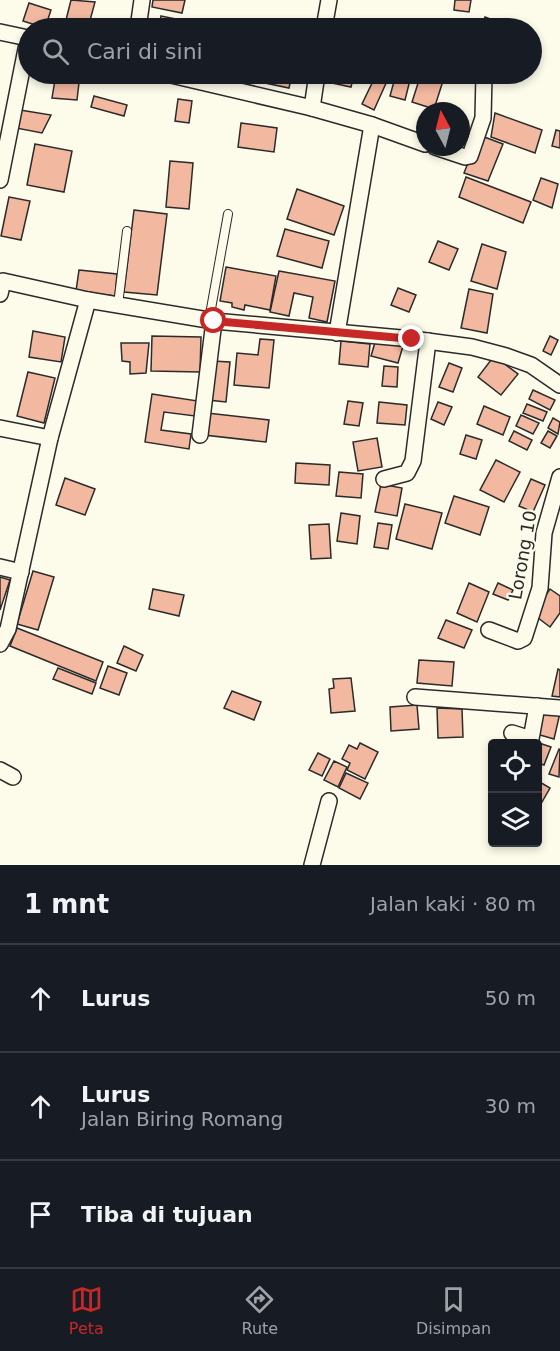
<!DOCTYPE html>
<html lang="id">
<head>
<meta charset="utf-8">
<style>
  body { margin:0; font-family:"DejaVu Sans",sans-serif; background:#242831; color:#f1f3f6 }
  .controls { position:absolute; right:18px; bottom:18px; display:grid; overflow:hidden; border-radius:6px; box-shadow:0 3px 9px #0003 }
  .controls button { width:54px; height:54px; display:grid; place-items:center; padding:0; border:0; border-bottom:2px solid #363941; background:#171b24; color:#f1f3f6; font:30px sans-serif }
  .compass { position:absolute; left:416px; top:102px; width:54px; height:54px; border-radius:50%; background:#171b24; box-shadow:0 3px 9px #0003; rotate:353deg }
  .stop { position:absolute; width:18px; height:18px; margin:-14px; border:4px solid #c62828; border-radius:50%; background:#fff }
  .stop.end { background:#c62828; border-color:#fff; box-shadow:0 2px 6px #0008 }
  .list { margin:0; padding:0; list-style:none }
  h2 { display:flex; justify-content:space-between; align-items:center; height:78px; margin:0; padding:0 24px; font-size:26px }
  h2 small { font-size:20px; font-weight:400; color:#9ea1a6 }
  .list li { display:grid; grid-template-columns:39px 1fr auto; gap:18px; align-items:center; box-sizing:border-box; height:108px; padding:0 24px; border-top:2px solid #363941 }
  .list b { display:block; font-size:22px; white-space:nowrap }
  .list p { margin:0; font-size:20px; white-space:nowrap; color:#9ea1a6 }
  .list em { font-size:20px; font-style:normal; color:#9ea1a6 }
  .icon { flex:none; width:33px; height:33px; fill:none; stroke:currentColor; stroke-width:2; stroke-linecap:round; stroke-linejoin:round }
  .map { position:relative; flex:none; width:560px; height:865px; overflow:hidden }
  .search { position:absolute; background:#171b24; box-shadow:0 3px 9px #0003; left:18px; right:18px; top:18px; height:66px; display:flex; align-items:center; gap:15px; box-sizing:border-box; padding:0 21px; border-radius:33px; color:#9ea1a6; font-size:22px }
  .sheet { height:402px; background:#171b24 }
  nav { display:flex; justify-content:space-around; align-items:center; box-sizing:border-box; height:84px; border-top:2px solid #363941; background:#171b24; font-size:16px; color:#9ea1a6 }
  nav a { display:grid; justify-items:center; gap:3px }
  nav .on { color:#c62828 }
  .map>svg:first-child { display:block }
  .building { fill:#f2b8a0; stroke:#2b2b2b; stroke-width:1.5 }
  .lines { fill:none; stroke-linecap:round; stroke-linejoin:round }
  .service-casing { stroke:#2b2b2b; stroke-width:10 }
  .minor-casing { stroke:#2b2b2b; stroke-width:18 }
  .service { stroke:#fdfbea; stroke-width:8 }
  .minor { stroke:#fdfbea; stroke-width:15 }
  .route { stroke:#c62828; stroke-width:8 }
  .labels { text-anchor:middle; stroke-width:4.5; stroke-linejoin:round; paint-order:stroke }
  .street-label { font-size:18px; fill:#2b2b2b; stroke:#fdfbea }
</style>
</head>
<body>
<div class="map">
<svg width="560" height="865" viewBox="0 0 560 865">
  <rect width="100%" height="100%" fill="#fdfbea"/>
  <g class="building">
    <polygon points="71,0 95,2 88,28 65,24"/>
    <polygon points="153,0 185,0 182,13 152,7"/>
    <polygon points="455,0 471,0 469,12 454,10"/>
    <polygon points="29,3 51,10 45,28 23,21"/>
    <polygon points="161,16 186,21 185,28 159,28"/>
    <polygon points="485,17 503,24 502,28 488,28 482,26"/>
    <polygon points="56,74 80,74 77,100 52,98"/>
    <polygon points="253,74 292,74 289,88 251,80"/>
    <polygon points="329,74 354,74 351,87 327,82"/>
    <polygon points="396,74 411,76 405,100 390,96"/>
    <polygon points="421,74 443,81 434,109 412,102"/>
    <polygon points="376,75 387,81 374,110 362,104"/>
    <polygon points="94,96 127,105 124,116 91,107"/>
    <polygon points="178,99 192,101 189,123 175,121"/>
    <polygon points="20,110 51,115 42,133 16,128"/>
    <polygon points="495,113 542,130 535,153 491,137"/>
    <polygon points="241,123 277,128 274,152 238,147"/>
    <polygon points="556,130 560,131 560,148 552,146"/>
    <polygon points="479,135 503,144 488,181 464,173"/>
    <polygon points="35,144 72,151 64,192 27,185"/>
    <polygon points="170,161 193,163 189,209 166,207"/>
    <polygon points="466,177 531,202 523,223 459,197"/>
    <polygon points="541,178 558,184 552,208 533,200"/>
    <polygon points="297,189 344,206 334,235 287,219"/>
    <polygon points="9,197 30,201 21,240 1,236"/>
    <polygon points="134,210 167,214 157,295 124,292"/>
    <polygon points="285,229 329,241 322,268 277,256"/>
    <polygon points="438,241 458,249 449,270 429,262"/>
    <polygon points="482,244 506,252 497,289 471,281"/>
    <polygon points="226,267 276,276 270,310 245,305 244,310 232,307 232,303 220,301"/>
    <polygon points="79,270 117,274 115,296 76,291"/>
    <polygon points="279,271 335,281 327,322 309,318 313,297 294,293 289,316 270,312"/>
    <polygon points="398,288 416,295 409,312 391,305"/>
    <polygon points="469,289 493,294 487,333 461,328"/>
    <polygon points="33,331 65,337 61,362 29,357"/>
    <polygon points="152,336 201,337 200,372 151,371"/>
    <polygon points="550,336 558,340 551,355 543,351"/>
    <polygon points="260,339 274,340 269,388 234,385 237,353 258,355"/>
    <polygon points="376,339 403,346 398,363 371,356"/>
    <polygon points="341,341 370,344 368,367 339,364"/>
    <polygon points="121,343 149,343 146,373 130,374 130,362 122,361"/>
    <polygon points="494,356 518,374 501,395 478,377"/>
    <polygon points="212,361 230,362 226,402 208,400"/>
    <polygon points="449,363 462,368 453,392 439,387"/>
    <polygon points="384,366 398,367 397,387 382,386"/>
    <polygon points="28,372 55,378 44,423 17,416"/>
    <polygon points="533,390 555,400 550,410 529,399"/>
    <polygon points="152,394 198,401 195,416 164,412 161,430 191,434 189,449 145,442"/>
    <polygon points="348,401 363,403 359,426 344,424"/>
    <polygon points="379,402 407,405 405,425 377,423"/>
    <polygon points="438,402 452,407 444,425 431,419"/>
    <polygon points="527,404 547,412 543,421 523,413"/>
    <polygon points="484,406 510,417 503,435 477,424"/>
    <polygon points="207,413 269,420 266,442 204,435"/>
    <polygon points="521,415 539,423 533,434 516,426"/>
    <polygon points="553,418 560,422 558,434 548,428"/>
    <polygon points="514,431 532,440 527,450 509,441"/>
    <polygon points="548,431 557,436 550,448 541,443"/>
    <polygon points="466,435 482,440 476,459 460,454"/>
    <polygon points="377,438 382,467 358,471 353,442"/>
    <polygon points="496,460 520,472 504,502 480,490"/>
    <polygon points="296,463 330,465 329,485 295,483"/>
    <polygon points="339,472 363,474 361,498 336,496"/>
    <polygon points="65,478 95,489 85,515 56,505"/>
    <polygon points="531,479 545,485 533,512 519,506"/>
    <polygon points="381,484 402,488 397,516 375,512"/>
    <polygon points="454,496 489,507 480,535 445,523"/>
    <polygon points="405,504 442,513 432,549 396,539"/>
    <polygon points="341,513 360,516 357,544 337,541"/>
    <polygon points="378,523 392,525 388,549 374,547"/>
    <polygon points="329,524 331,558 311,559 309,525"/>
    <polygon points="33,571 54,577 38,630 17,624"/>
    <polygon points="0,577 10,580 0,610"/>
    <polygon points="469,583 489,592 477,622 457,613"/>
    <polygon points="498,583 513,590 508,600 493,594"/>
    <polygon points="153,589 184,595 179,616 149,609"/>
    <polygon points="550,589 560,596 560,613 550,627 533,614"/>
    <polygon points="446,620 472,630 464,648 438,638"/>
    <polygon points="17,628 103,662 96,681 10,646"/>
    <polygon points="124,646 143,655 136,671 117,663"/>
    <polygon points="419,660 454,662 452,686 417,683"/>
    <polygon points="108,666 127,673 119,695 100,688"/>
    <polygon points="58,668 96,683 92,694 53,679"/>
    <polygon points="558,669 560,670 560,697 552,696"/>
    <polygon points="351,678 355,711 331,713 329,689 334,688 333,679"/>
    <polygon points="232,691 261,702 254,720 224,708"/>
    <polygon points="417,705 419,729 391,731 390,707"/>
    <polygon points="540,707 560,713 554,739 533,733"/>
    <polygon points="437,708 462,709 463,737 438,738"/>
    <polygon points="360,743 378,752 365,779 347,770 350,763 342,759 349,745 357,749"/>
    <polygon points="539,743 551,747 544,765 538,763"/>
    <polygon points="559,749 560,750 559,777 549,774"/>
    <polygon points="318,753 330,759 322,776 309,770"/>
    <polygon points="334,761 347,767 338,787 324,780"/>
    <polygon points="346,773 368,783 360,799 339,788"/>
    <polygon points="538,781 550,788 538,809"/>
  </g>
  <g class="lines">
    <g class="service-casing">
      <g id="service">
        <polyline points="118,305 127,231"/>
        <polyline points="209,320 228,214"/>
      </g>
    </g>
    <g class="minor-casing">
      <g id="minor">
        <polyline points="138,28 142,0"/>
        <polyline points="324,28 329,0"/>
        <polyline points="0,32 28,38"/>
        <polyline points="167,74 312,108 317,74"/>
        <polyline points="312,108 372,125 337,333"/>
        <polyline points="372,125 425,144"/>
        <polyline points="435,147 465,157 470,156 483,118 484,75"/>
        <polyline points="0,180 28,39"/>
        <polyline points="0,294 3,281 88,300 214,321 412,339 472,347 506,356 531,365 560,385"/>
        <polyline points="0,428 50,438"/>
        <polyline points="200,435 214,321"/>
        <polyline points="384,479 407,473 413,461 428,341"/>
        <polyline points="0,567 21,572"/>
        <polyline points="489,630 518,641 524,638 540,588 544,533 560,477"/>
        <polyline points="0,644 8,629 50,438 88,300"/>
        <polyline points="415,697 560,708"/>
        <polyline points="512,733 531,739 537,706"/>
        <polyline points="0,770 13,777"/>
        <polyline points="312,865 329,801"/>
      </g>
    </g>
    <use href="#service" class="service"/>
    <use href="#minor" class="minor"/>
  </g>
  <g class="lines">
    <polyline class="route" points="214,321 412,339"/>
  </g>
  <g class="labels">
    <g class="street-label">
      <text transform="translate(523 555) rotate(-80)" y="6">Lorong 10</text>
    </g>
  </g>
</svg>
<div class="controls">
<button><svg class="icon" aria-label="locate" viewBox="0 0 24 24"><circle cx="12" cy="12" r="6"/><path d="M12 2v4M12 18v4M2 12h4M18 12h4"/></svg></button>
<button><svg class="icon" aria-label="layers" viewBox="0 0 24 24"><path d="M12 4l9 5-9 5-9-5zM3 14l9 5 9-5"/></svg></button>
</div>
<svg class="compass" viewBox="-18 -18 36 36"><path d="M0-13l5 13h-10z" fill="#e53935"/><path d="M0 13l5-13h-10z" fill="#9ea1a6"/></svg>
<div class="stop" style="left:214px;top:321px"></div>
<div class="stop end" style="left:412px;top:339px"></div>
<div class="search"><svg class="icon" aria-label="search" viewBox="0 0 24 24"><circle cx="10" cy="10" r="6"/><path d="M15 15l6 6"/></svg>Cari di sini</div>
</div>
<section class="sheet">
<h2>1 mnt<small>Jalan kaki · 80 m</small></h2>
<ul class="list">
<li><svg class="icon" aria-label="ahead" viewBox="0 0 24 24"><path d="M12 20V5M6 11l6-6 6 6"/></svg><div><b>Lurus</b></div><em>50 m</em></li>
<li><svg class="icon" aria-label="ahead" viewBox="0 0 24 24"><path d="M12 20V5M6 11l6-6 6 6"/></svg><div><b>Lurus</b><p>Jalan Biring Romang</p></div><em>30 m</em></li>
<li><svg class="icon" aria-label="arrive" viewBox="0 0 24 24"><path d="M6 21V4h12l-3 4 3 4H6"/></svg><div><b>Tiba di tujuan</b></div></li>
</ul>
</section>
<nav>
<a class="on"><svg class="icon" aria-label="map" viewBox="0 0 24 24"><path d="M3 6l6-2 6 2 6-2v14l-6 2-6-2-6 2zM9 4v14M15 6v14"/></svg>Peta</a>
<a><svg class="icon" aria-label="directions" viewBox="0 0 24 24"><path d="M12 3l9 9-9 9-9-9zM9 14v-3h6M13 9l2 2-2 2"/></svg>Rute</a>
<a><svg class="icon" aria-label="saved" viewBox="0 0 24 24"><path d="M7 4h10v16l-5-4-5 4z"/></svg>Disimpan</a>
</nav>
</body>
</html>
